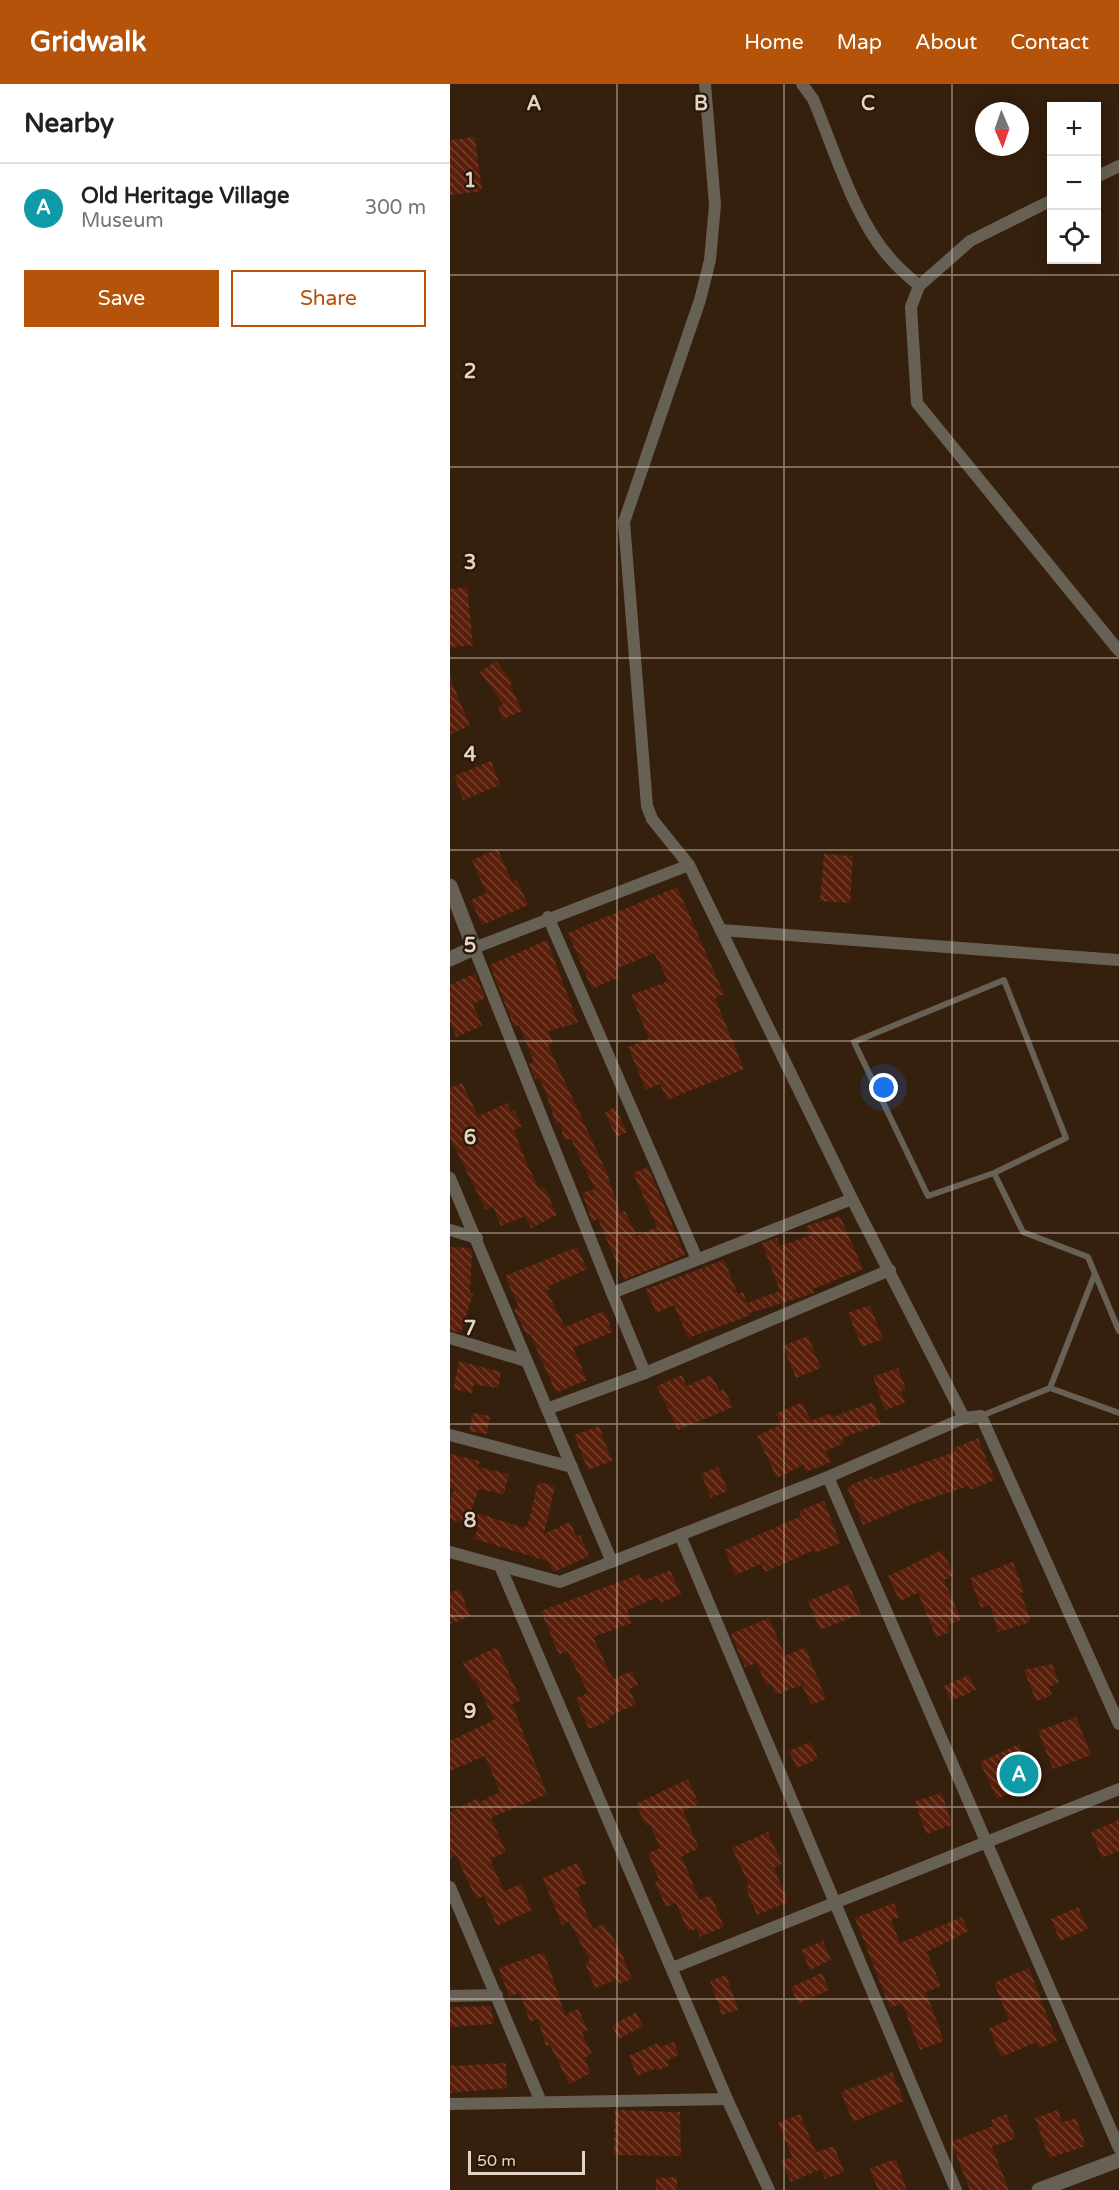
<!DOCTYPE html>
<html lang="en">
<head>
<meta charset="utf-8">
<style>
  body { margin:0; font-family:"Varela Round",sans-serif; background:#f2f2f2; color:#202124 }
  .controls { position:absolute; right:18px; top:18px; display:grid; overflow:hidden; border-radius:0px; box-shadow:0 3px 15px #0003 }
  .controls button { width:54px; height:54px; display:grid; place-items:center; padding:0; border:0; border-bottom:2px solid #e0e0e0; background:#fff; color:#202124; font:30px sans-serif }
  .compass { position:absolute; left:525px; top:18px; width:54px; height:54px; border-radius:50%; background:#fff; box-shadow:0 3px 15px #0003; rotate:178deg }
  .scale { position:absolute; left:18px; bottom:15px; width:117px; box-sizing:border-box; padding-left:6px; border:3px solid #e3d4c9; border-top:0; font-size:16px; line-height:21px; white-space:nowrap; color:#e3d4c9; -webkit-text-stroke:4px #2a1604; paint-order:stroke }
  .you { position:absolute; left:434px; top:1004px; width:21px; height:21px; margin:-15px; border:4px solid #fff; border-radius:50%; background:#1a73e8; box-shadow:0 0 0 9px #1a73e833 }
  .badge { display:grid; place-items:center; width:39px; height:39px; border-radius:50%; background:#b45309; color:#fff; font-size:20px; font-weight:700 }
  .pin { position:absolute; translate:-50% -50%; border:3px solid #fff; box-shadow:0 2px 6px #0006 }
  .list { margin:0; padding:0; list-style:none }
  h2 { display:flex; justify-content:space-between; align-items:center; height:78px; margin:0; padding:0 24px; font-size:26px }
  h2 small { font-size:20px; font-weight:400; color:#757577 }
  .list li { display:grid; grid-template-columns:39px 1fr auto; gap:18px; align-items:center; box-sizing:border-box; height:90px; padding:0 24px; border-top:2px solid #e0e0e0 }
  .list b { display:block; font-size:22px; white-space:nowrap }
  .list p { margin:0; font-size:20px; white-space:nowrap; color:#757577 }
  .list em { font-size:20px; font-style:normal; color:#757577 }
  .actions { display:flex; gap:12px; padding:18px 24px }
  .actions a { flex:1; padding:14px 0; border:2px solid #b45309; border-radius:0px; text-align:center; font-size:21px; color:#b45309 }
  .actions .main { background:#b45309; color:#fff }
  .icon { flex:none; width:33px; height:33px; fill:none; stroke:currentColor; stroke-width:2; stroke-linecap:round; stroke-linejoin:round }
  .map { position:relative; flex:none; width:669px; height:2106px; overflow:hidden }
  header { display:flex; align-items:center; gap:36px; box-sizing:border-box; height:84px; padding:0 30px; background:#b45309; color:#fff }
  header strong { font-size:28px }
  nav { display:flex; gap:33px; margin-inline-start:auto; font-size:21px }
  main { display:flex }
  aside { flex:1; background:#fff }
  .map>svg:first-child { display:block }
  .building { fill:url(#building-back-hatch) }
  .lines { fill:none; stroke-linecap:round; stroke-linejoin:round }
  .service { stroke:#676054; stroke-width:6 }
  .minor { stroke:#676054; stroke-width:12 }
  .tertiary { stroke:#676054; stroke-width:15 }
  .grid { fill:none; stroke:#e3d4c9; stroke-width:1.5; stroke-opacity:0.55 }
  .grid-label { font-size:20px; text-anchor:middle; font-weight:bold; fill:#e3d4c9; stroke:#2a1604; stroke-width:4.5; stroke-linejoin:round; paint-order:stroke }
</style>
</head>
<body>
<header>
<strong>Gridwalk</strong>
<nav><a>Home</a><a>Map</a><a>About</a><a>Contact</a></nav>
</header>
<main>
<aside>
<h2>Nearby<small></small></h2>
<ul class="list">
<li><span class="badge" style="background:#0f9aa8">A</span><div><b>Old Heritage Village</b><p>Museum</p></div><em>300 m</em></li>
</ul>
<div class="actions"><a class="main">Save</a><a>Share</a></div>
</aside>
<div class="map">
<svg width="669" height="2106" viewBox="0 0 669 2106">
  <defs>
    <pattern id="building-back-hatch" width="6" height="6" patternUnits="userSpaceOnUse" patternTransform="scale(1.5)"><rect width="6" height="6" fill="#591f0b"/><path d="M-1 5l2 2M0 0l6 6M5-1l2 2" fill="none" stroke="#713f2d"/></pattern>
  </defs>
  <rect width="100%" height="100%" fill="#351f0d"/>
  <g class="building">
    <polygon points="25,53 32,107 0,111 0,56"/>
    <polygon points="17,503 23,561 0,564 0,505"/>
    <polygon points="46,577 63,599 60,601 72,627 53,635 48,622 53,620 30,588"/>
    <polygon points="0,593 20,642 0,650"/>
    <polygon points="41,677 50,701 13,716 4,692"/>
    <polygon points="48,765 62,798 67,796 78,821 32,841 21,816 36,809 22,776"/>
    <polygon points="374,770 403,772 400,819 370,817"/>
    <polygon points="227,803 274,910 265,914 294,985 217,1016 210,1000 196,1006 178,963 199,954 181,911 218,897 204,869 166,885 170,893 142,905 118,849"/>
    <polygon points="97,856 128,939 98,947 103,959 98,961 157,1089 170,1129 175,1127 187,1152 207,1143 183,1089 198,1083 235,1171 174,1196 148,1135 142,1137 132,1109 145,1105 121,1055 114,1056 110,1038 106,1040 95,1006 89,994 85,995 79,980 84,978 69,941 64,943 40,881"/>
    <polygon points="25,889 35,914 23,920 32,942 6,953 0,938 0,901"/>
    <polygon points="12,999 28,1032 57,1019 61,1027 64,1026 72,1042 64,1046 74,1073 89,1105 94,1103 107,1131 81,1144 75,1132 51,1142 43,1123 36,1126 0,1054 0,1004"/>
    <polygon points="165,1023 177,1048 166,1053 155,1028"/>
    <polygon points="390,1132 413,1185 363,1205 364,1209 300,1229 301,1231 238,1254 224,1221 206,1229 196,1205 274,1176 288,1210 293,1208 297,1219 330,1207 312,1159 327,1154 330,1162 361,1151 356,1142"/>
    <polygon points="0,1163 20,1164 22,1167 20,1209 23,1210 11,1249 0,1246"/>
    <polygon points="127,1163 137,1185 99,1202 100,1205 96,1206 115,1243 154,1227 163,1248 123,1264 137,1296 106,1309 80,1250 77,1252 66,1229 64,1225 69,1223 55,1192"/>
    <polygon points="420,1221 433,1255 412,1263 398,1229"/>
    <polygon points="358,1252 371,1284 346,1294 333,1262"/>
    <polygon points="9,1277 51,1288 48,1304 24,1300 22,1309 3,1305"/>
    <polygon points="448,1284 456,1305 451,1307 455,1319 435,1326 423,1293"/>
    <polygon points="232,1291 237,1302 261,1291 270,1307 274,1305 283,1323 228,1346 207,1302"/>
    <polygon points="352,1318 361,1337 381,1329 383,1333 423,1318 431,1340 392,1354 394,1359 376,1367 381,1378 356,1388 353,1381 327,1394 307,1352 331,1340 326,1330"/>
    <polygon points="23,1329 40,1332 37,1350 19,1347"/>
    <polygon points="149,1342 162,1377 138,1386 124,1351"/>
    <polygon points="528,1354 545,1396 520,1406 519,1402 466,1419 413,1441 397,1403 421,1392 423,1396 505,1368 504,1364"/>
    <polygon points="0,1370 30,1377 28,1383 59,1390 54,1410 29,1405 21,1427 74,1444 78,1440 88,1398 105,1402 94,1450 120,1438 126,1452 130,1451 139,1472 104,1488 97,1477 24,1455 28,1444 0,1435 0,1416 4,1405 0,1404"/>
    <polygon points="268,1383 278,1407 261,1414 251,1390"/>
    <polygon points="374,1417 390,1459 365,1469 364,1466 315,1488 311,1480 285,1491 275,1466 351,1432 349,1427"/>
    <polygon points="492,1466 504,1491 494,1496 511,1536 497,1541 500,1548 486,1553 468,1509 450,1517 438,1492"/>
    <polygon points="563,1478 574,1508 571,1509 581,1538 548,1548 540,1521 531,1524 520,1494"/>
    <polygon points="220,1486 231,1510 211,1519 208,1513 177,1526 182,1539 143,1553 163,1595 182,1587 188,1601 179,1605 186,1620 158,1633 160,1636 139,1645 126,1614 138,1609 117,1567 109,1571 91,1527 190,1490 193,1497"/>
    <polygon points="399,1500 411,1530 370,1546 358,1517"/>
    <polygon points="10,1505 20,1532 0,1540 0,1509"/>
    <polygon points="319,1534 335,1572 355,1563 376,1615 361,1621 352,1601 326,1611 321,1600 316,1602 307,1579 295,1583 281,1550"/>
    <polygon points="47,1563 71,1616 62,1620 97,1710 41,1734 56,1768 40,1775 54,1807 71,1800 82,1826 47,1842 34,1812 26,1815 6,1771 0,1774 0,1728 28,1714 30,1718 50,1708 35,1672 0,1687 0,1657 44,1636 25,1595 22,1596 13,1579"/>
    <polygon points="602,1580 609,1599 599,1603 602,1611 586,1617 574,1586"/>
    <polygon points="519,1591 526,1606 501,1617 494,1602"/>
    <polygon points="626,1633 641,1671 603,1685 588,1647"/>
    <polygon points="361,1658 368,1675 347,1684 339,1667"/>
    <polygon points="569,1660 586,1696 547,1715 530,1678"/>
    <polygon points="238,1695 249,1720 233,1727 249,1764 232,1772 249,1816 261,1811 274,1843 250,1853 247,1844 238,1848 226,1819 216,1823 205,1798 209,1796 198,1769 210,1764 200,1740 196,1742 186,1720"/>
    <polygon points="492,1709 502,1741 476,1750 465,1717"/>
    <polygon points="669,1736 669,1767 652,1774 641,1748"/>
    <polygon points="318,1748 332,1780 324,1784 338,1818 307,1831 295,1802 299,1801 282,1764"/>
    <polygon points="127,1779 137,1799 126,1804 143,1845 154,1840 170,1865 182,1895 169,1900 167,1895 145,1904 135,1879 140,1877 119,1837 112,1841 93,1794"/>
    <polygon points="444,1819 449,1833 441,1836 450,1859 512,1833 519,1847 477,1868 491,1902 476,1908 494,1957 470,1966 452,1919 440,1924 405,1834"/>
    <polygon points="628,1823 638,1845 610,1857 601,1835"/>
    <polygon points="373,1857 381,1876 360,1886 351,1866"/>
    <polygon points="94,1868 115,1931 128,1925 138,1946 132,1949 142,1970 134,1974 141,1989 119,2000 100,1961 96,1962 88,1935 80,1938 70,1909 59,1913 49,1884"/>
    <polygon points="579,1884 607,1957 589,1964 587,1958 551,1973 539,1944 559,1936 544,1899"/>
    <polygon points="372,1889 379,1906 348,1920 341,1903"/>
    <polygon points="276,1891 288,1926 272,1931 260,1897"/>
    <polygon points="41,1922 44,1940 0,1943 0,1923"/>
    <polygon points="186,1928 193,1942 169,1955 162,1942"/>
    <polygon points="224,1958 229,1971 216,1977 219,1982 207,1987 206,1984 187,1992 179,1972 208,1959 210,1963"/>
    <polygon points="56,1979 57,2004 0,2009 0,1982"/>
    <polygon points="442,1988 454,2017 403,2038 391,2008"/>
    <polygon points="165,2026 230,2028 231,2072 164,2071"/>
    <polygon points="608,2026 612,2038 626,2034 636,2062 599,2074 585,2034"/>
    <polygon points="350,2030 366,2068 384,2062 394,2088 375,2095 371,2085 341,2098 332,2077 342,2073 328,2039"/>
    <polygon points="556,2030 566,2054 542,2063 559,2106 520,2106 501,2058 543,2042 541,2036"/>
    <polygon points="446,2075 457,2106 428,2106 420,2084"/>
    <polygon points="227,2093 227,2106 206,2106 206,2094"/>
  </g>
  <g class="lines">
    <g class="service">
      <polyline points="544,1089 616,1054 554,896 404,958 478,1112 544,1089 573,1148 638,1173 669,1247"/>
      <polyline points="600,1304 669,1329"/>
      <polyline points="531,1332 600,1304 644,1192"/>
    </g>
    <g class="minor">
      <path d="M352,0L363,15C384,64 404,134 439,173C448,184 459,193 469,202"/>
      <polyline points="646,93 669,82"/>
      <polyline points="602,116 520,157 469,202 461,223 467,319 669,567"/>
      <polyline points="239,781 202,735 197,722 174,438 250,216 260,176 265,121 255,0"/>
      <polyline points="98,833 247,1175"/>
      <polyline points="271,846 669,876"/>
      <polyline points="0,1094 97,1325"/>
      <polyline points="0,1146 27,1154"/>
      <polyline points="162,1209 24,864 239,781 402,1115 514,1334"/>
      <polyline points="0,1254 76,1277"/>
      <polyline points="195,1289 440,1186"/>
      <polyline points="0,1351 122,1383"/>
      <polyline points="378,1393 514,1334 531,1332 669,1640"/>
      <polyline points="230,1451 506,2106"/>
      <polyline points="0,1468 110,1498 378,1393 669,2064"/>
      <polyline points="162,1478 97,1325 195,1289 162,1209 402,1115"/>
      <polyline points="50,1482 277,2015 319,2106"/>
      <polyline points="0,1803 91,2018"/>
      <polyline points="222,1884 669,1705"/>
      <polyline points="0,1912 47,1911"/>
      <polyline points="0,2020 277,2015"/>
    </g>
    <g class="tertiary">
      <polyline points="0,802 24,864 0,875"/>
      <polyline points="589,2106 669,2076"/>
    </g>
  </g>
  <path class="grid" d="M167,0V2106M334,0V2106M502,0V2106M0,191H669M0,383H669M0,574H669M0,766H669M0,957H669M0,1149H669M0,1340H669M0,1532H669M0,1723H669M0,1915H669"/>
  <g class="grid-label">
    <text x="84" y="26">A</text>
    <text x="251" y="26">B</text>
    <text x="418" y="26">C</text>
    <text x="20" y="103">1</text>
    <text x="20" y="294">2</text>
    <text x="20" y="485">3</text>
    <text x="20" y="677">4</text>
    <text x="20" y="868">5</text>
    <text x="20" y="1060">6</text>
    <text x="20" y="1251">7</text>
    <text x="20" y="1443">8</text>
    <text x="20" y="1634">9</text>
  </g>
</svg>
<div class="controls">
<button>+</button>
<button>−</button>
<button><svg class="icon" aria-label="locate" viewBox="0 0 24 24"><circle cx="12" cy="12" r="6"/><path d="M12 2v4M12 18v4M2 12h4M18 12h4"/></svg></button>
</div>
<svg class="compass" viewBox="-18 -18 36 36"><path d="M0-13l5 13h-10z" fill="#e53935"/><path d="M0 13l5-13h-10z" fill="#757577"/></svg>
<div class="scale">50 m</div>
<div class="you"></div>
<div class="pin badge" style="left:569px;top:1690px;background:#0f9aa8">A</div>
</div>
</main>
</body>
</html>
